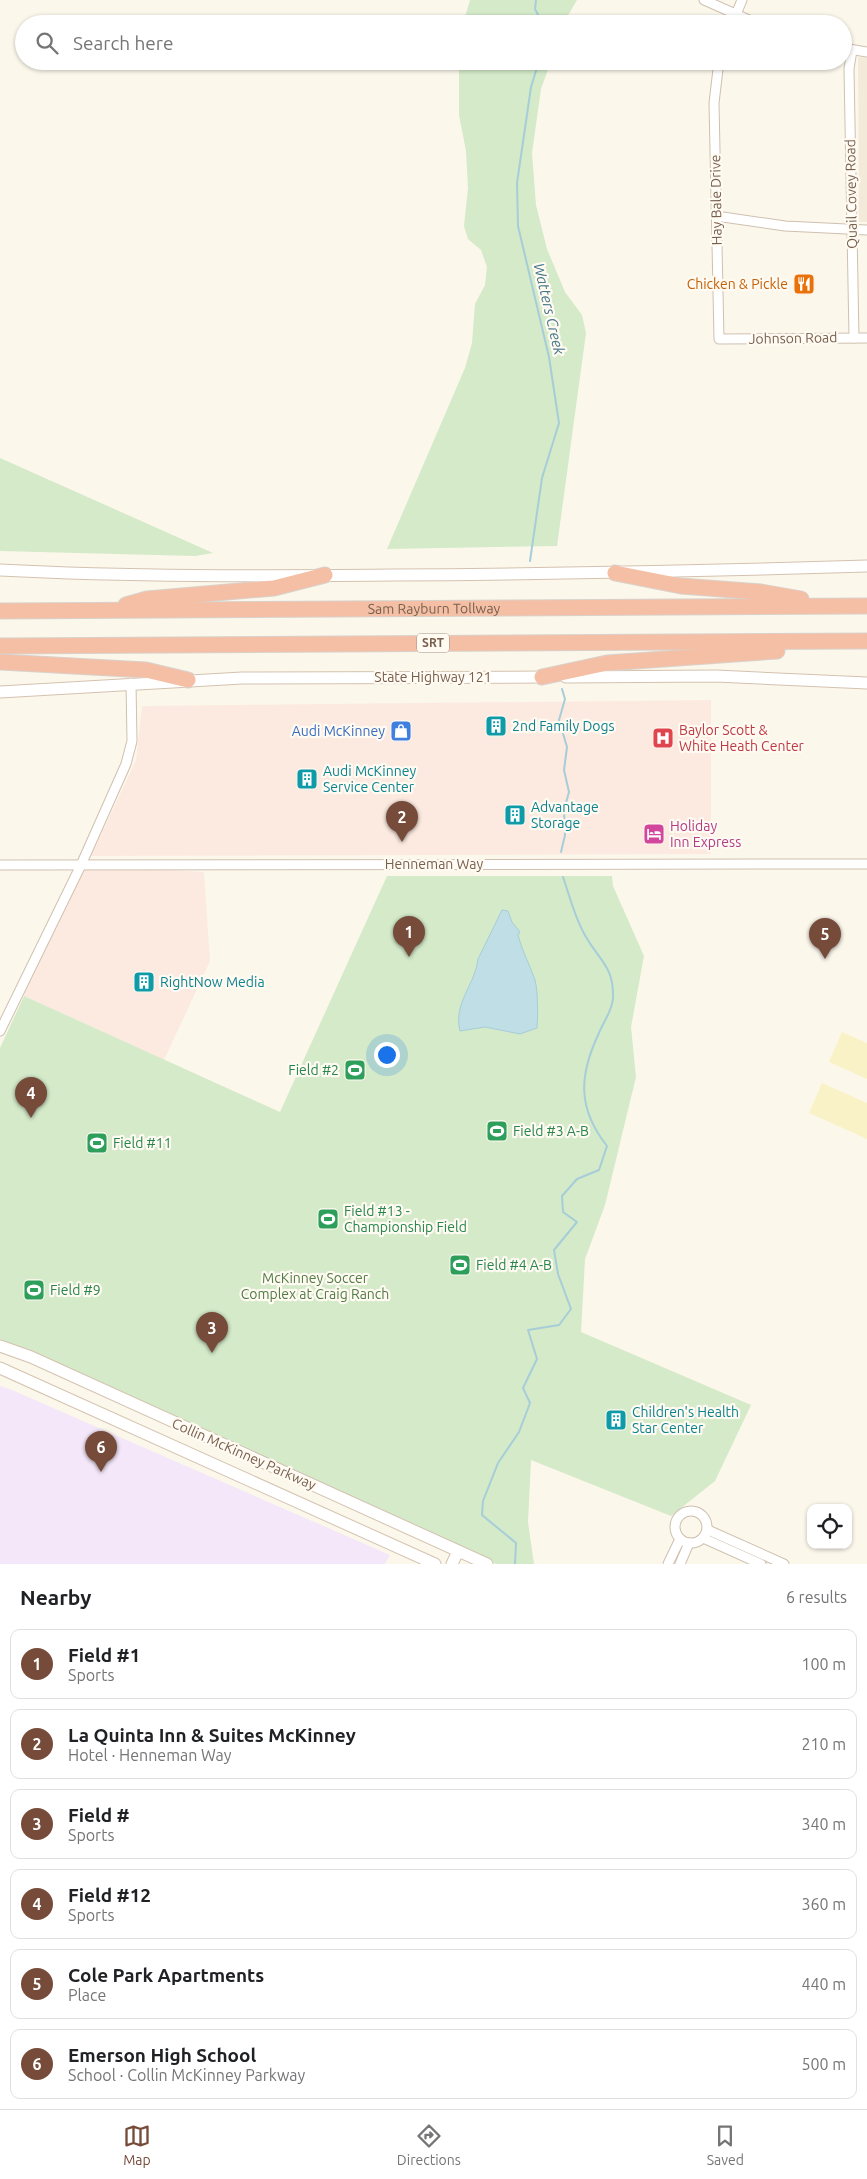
<!DOCTYPE html>
<html lang="en">
<head>
<meta charset="utf-8">
<style>
  body { margin:0; font-family:Ubuntu,sans-serif; background:#f6f6f6; color:#202124 }
  .controls { position:absolute; right:15px; bottom:15px; display:grid; overflow:hidden; border-radius:10px; box-shadow:0 1px 4px #0004 }
  .controls button { width:45px; height:45px; display:grid; place-items:center; padding:0; border:0; border-bottom:1px solid #e0e0e0; background:#fff; color:#202124; font:25px sans-serif }
  .you { position:absolute; left:386px; top:1054px; width:18px; height:18px; margin:-12px; border:4px solid #fff; border-radius:50%; background:#1a73e8; box-shadow:0 0 0 8px #1a73e833 }
  .badge { display:grid; place-items:center; width:32px; height:32px; border-radius:50%; background:#774b3a; color:#fff; font-size:16px; font-weight:700 }
  .pin { position:absolute; translate:-50% -41px; filter:drop-shadow(0 1px 2px #0008) }
  .pin::after { content:''; position:absolute; top:26px; width:18px; height:15px; background:inherit; clip-path:polygon(0 0,100% 0,50% 100%) }
  .list { margin:0; padding:0; list-style:none }
  h2 { display:flex; justify-content:space-between; align-items:center; height:65px; margin:0; padding:0 20px; font-size:21px }
  h2 small { font-size:16px; font-weight:400; color:#757577 }
  .list li { display:grid; grid-template-columns:32px 1fr auto; gap:15px; align-items:center; box-sizing:border-box; height:70px; margin:0 10px 10px; padding:0 10px; border:1px solid #e0e0e0; border-radius:10px }
  .list b { display:block; font-size:19px; white-space:nowrap }
  .list p { margin:0; font-size:16px; white-space:nowrap; color:#757577 }
  .list em { font-size:16px; font-style:normal; color:#757577 }
  .icon { flex:none; width:28px; height:28px; fill:none; stroke:currentColor; stroke-width:2; stroke-linecap:round; stroke-linejoin:round }
  .map { position:relative; flex:none; width:867px; height:1564px; overflow:hidden }
  .search { position:absolute; background:#fff; box-shadow:0 1px 4px #0004; left:15px; right:15px; top:15px; height:55px; display:flex; align-items:center; gap:12px; box-sizing:border-box; padding:0 18px; border-radius:28px; color:#757577; font-size:19px }
  .sheet { height:545px; background:#fff }
  nav { display:flex; justify-content:space-around; align-items:center; box-sizing:border-box; height:70px; border-top:1px solid #e0e0e0; background:#fff; font-size:14px; color:#757577 }
  nav a { display:grid; justify-items:center; gap:2px }
  nav .on { color:#774b3a }
  .map>svg:first-child { display:block }
  .residential { fill:#f4eada }
  .commercial { fill:#fceae0 }
  .education { fill:#f4e7f9 }
  .green { fill:#d4eac9 }
  .sand { fill:#faf2c7 }
  .water { fill:#bfdee6; stroke:#a6cdd8 }
  .lines { fill:none; stroke-linecap:round; stroke-linejoin:round }
  .stream { stroke:#a6cdd8; stroke-width:2 }
  .street-casing { stroke:#cfc0b0; stroke-width:11 }
  .secondary-casing { stroke:#d4c2b0; stroke-width:13 }
  .highway-casing { stroke:#d9d2cd; stroke-width:17 }
  .street { stroke:#fff; stroke-width:9 }
  .secondary { stroke:#fff; stroke-width:11 }
  .highway { stroke:#f4bfa4; stroke-width:15 }
  .labels { text-anchor:middle; stroke-width:4.5; stroke-linejoin:round; paint-order:stroke }
  .shield { fill:#fffaf2; stroke:#a08e7f; stroke-width:1 }
  .shield-label { font-size:12px; font-weight:bold; fill:#78604e }
  .street-label { font-size:14px; fill:#78604e; stroke:#fffaf2 }
  .food-label { font-size:14px; fill:#c56008; stroke:#fffaf2; text-anchor:end }
  .culture-label { font-size:14px; fill:#0d838f; stroke:#fffaf2; text-anchor:start }
  .health-label { font-size:14px; fill:#be3a42; stroke:#fffaf2; text-anchor:start }
  .shop-label { font-size:14px; fill:#366cbe; stroke:#fffaf2; text-anchor:end }
  .hotel-label { font-size:14px; fill:#b23c85; stroke:#fffaf2; text-anchor:start }
  .leisure-label { font-size:14px; fill:#27864d; stroke:#fffaf2; text-anchor:start }
  .park-label { font-size:14px; fill:#527d46; stroke:#fffaf2 }
  .water-label { font-size:15px; font-style:italic; fill:#477a8a; stroke:#fffaf2 }
</style>
</head>
<body>
<div class="map">
<svg width="867" height="1564" viewBox="0 0 867 1564">
  <rect width="100%" height="100%" fill="#fcf7eb"/>
  <polygon class="residential" points="858,57 867,58 867,222 859,222"/>
  <g class="commercial">
    <polygon points="711,700 711,854 91,856 136,760 142,706"/>
    <polygon points="81,865 204,872 210,961 164,1060 24,996 30,967"/>
  </g>
  <polygon class="education" points="0,1386 12,1390 390,1555 385,1564 0,1564"/>
  <g class="green">
    <polygon points="470,0 577,0 563,24 463,24"/>
    <polygon points="459,61 551,61 541,89 532,153 536,205 547,249 565,292 582,315 586,333 557,546 387,549 465,368 472,343 475,304 485,285 487,267 481,250 468,239 464,226 468,188 466,151 459,115"/>
    <polygon points="0,458 213,553 195,556 0,551"/>
    <polygon points="387,876 612,876 613,886 644,956 631,1027 636,1077 605,1205 585,1259 581,1332 751,1405 715,1481 671,1516 531,1460 528,1522 534,1564 496,1564 0,1342 0,1048 24,996 280,1112"/>
  </g>
  <g class="sand">
    <polygon points="842,1032 867,1043 867,1079 829,1062"/>
    <polygon points="822,1083 867,1103 867,1139 809,1113"/>
  </g>
  <path class="water" d="M502,910L508,911L512,922L520,932L518,935C522,951 530,965 535,980C538,991 538,1016 537,1028L520,1034L485,1027L460,1031C453,1003 475,985 478,959Z"/>
  <g class="lines">
    <g class="stream">
      <polyline points="536,0 535,9 543,24"/>
      <polyline points="530,561 542,478 559,423 549,357 518,226 517,183 531,87 539,61"/>
      <polyline points="561,852 565,835 564,810 569,792 564,770 567,747 559,720 565,699 562,689"/>
      <path d="M515,1564L516,1543L482,1515L483,1501L498,1463L519,1432L530,1403L523,1388L537,1359L528,1330L559,1325L571,1309L558,1274L554,1250L577,1222L563,1212L562,1196L577,1179L599,1170L607,1146C577,1108 579,1075 599,1033C604,1020 612,1012 613,998C614,967 600,961 586,937C575,919 570,897 563,877"/>
    </g>
    <g class="street-casing">
      <g id="street">
        <polyline points="704,0 758,24"/>
        <polyline points="732,24 742,0"/>
        <polyline points="843,48 867,52"/>
        <polyline points="852,50 849,69 854,338"/>
        <polyline points="719,61 714,103 719,339 867,338"/>
        <polyline points="716,216 785,226 867,230"/>
        <polyline points="0,865 867,864"/>
        <polyline points="0,1031 81,865 126,764 132,741 131,683"/>
        <circle cx="691" cy="1527" r="16"/>
        <polyline points="708,1530 784,1564"/>
        <polyline points="703,1538 761,1564"/>
        <polyline points="668,1564 680,1539"/>
        <polyline points="680,1564 689,1543"/>
      </g>
    </g>
    <g class="secondary-casing">
      <g id="secondary">
        <path d="M0,570C131,577 261,576 392,575C550,574 709,571 867,566"/>
        <polyline points="566,677 716,676 867,683"/>
        <polyline points="0,692 242,678 550,677"/>
        <polyline points="0,1346 31,1357 487,1564"/>
        <polyline points="0,1368 435,1564"/>
        <polyline points="452,1564 458,1551"/>
      </g>
    </g>
    <g class="highway-casing">
      <g id="highway">
        <polyline points="615,573 681,586 761,592 801,599"/>
        <polyline points="126,605 147,599 274,588 325,575"/>
        <path id="s1" d="M0,611L867,606"/>
        <polyline points="0,646 867,641"/>
        <polyline points="0,662 146,670 188,680"/>
        <polyline points="542,677 607,663 777,651"/>
      </g>
    </g>
    <use href="#street" class="street"/>
    <use href="#secondary" class="secondary"/>
    <use href="#highway" class="highway"/>
  </g>
  <defs>
    <g id="restaurant-square" transform="scale(1.125)"><rect x="-9" y="-9" width="18" height="18" rx="4" fill="#e8710a" stroke="#fffaf2"/><path d="M-5-6h1v4h1v-4h1v4h1v-4h1v5L-1.5 .5V6h-2V.5L-5-1ZM5-6V6H3V1.5H1.5Q1.5-4 5-6Z" fill="#fff"/></g>
    <g id="building-square" transform="scale(1.125)"><rect x="-9" y="-9" width="18" height="18" rx="4" fill="#0f9aa8" stroke="#fffaf2"/><path d="M-4-6H4V6H1V3H-1V6H-4ZM-2.5-4.3h1.7v1.8h-1.7ZM.8-4.3h1.7v1.8H.8ZM-2.5-1h1.7V.8h-1.7ZM.8-1h1.7V.8H.8Z" fill="#fff"/></g>
    <g id="shop-square" transform="scale(1.125)"><rect x="-9" y="-9" width="18" height="18" rx="4" fill="#3f7fe0" stroke="#fffaf2"/><path d="M-5-2.5h2.3a2.7 3.5 0 0 1 5.4 0H5L5.5 6h-11ZM-1.5-2.5h3a1.5 2.3 0 0 0-3 0Z" fill="#fff"/></g>
    <g id="hospital-square" transform="scale(1.125)"><rect x="-9" y="-9" width="18" height="18" rx="4" fill="#e0444e" stroke="#fffaf2"/><path d="M-5-5h3v3.5h4V-5h3V5h-3V1.5h-4V5h-3Z" fill="#fff"/></g>
    <g id="hotel-square" transform="scale(1.125)"><rect x="-9" y="-9" width="18" height="18" rx="4" fill="#d1479c" stroke="#fffaf2"/><path d="M-6-4.5h1.5V1H6V5H4.5V3h-9V5H-6ZM-4 0a1.8 1.8 0 1 1 3.6 0ZM.5 0V-2.5h3Q6-2.5 6 0Z" fill="#fff"/></g>
    <g id="stadium-square" transform="scale(1.125)"><rect x="-9" y="-9" width="18" height="18" rx="4" fill="#2e9e5b" stroke="#fffaf2"/><path d="M0-5a6.5 5 0 1 0 0 10a6.5 5 0 1 0 0-10ZM-3.5-1.8h7v3.6h-7Z" fill="#fff"/></g>
  </defs>
  <g fill-rule="evenodd">
    <use href="#restaurant-square" x="804" y="284"/>
    <use href="#building-square" x="496" y="726"/>
    <use href="#shop-square" x="401" y="731"/>
    <use href="#hospital-square" x="663" y="738"/>
    <use href="#building-square" x="307" y="779"/>
    <use href="#building-square" x="515" y="815"/>
    <use href="#hotel-square" x="654" y="834"/>
    <use href="#building-square" x="144" y="982"/>
    <use href="#stadium-square" x="355" y="1070"/>
    <use href="#stadium-square" x="497" y="1131"/>
    <use href="#stadium-square" x="97" y="1143"/>
    <use href="#stadium-square" x="328" y="1219"/>
    <use href="#stadium-square" x="460" y="1265"/>
    <use href="#stadium-square" x="34" y="1290"/>
    <use href="#building-square" x="616" y="1420"/>
  </g>
  <g class="labels">
    <rect class="shield" x="417" y="633.5" width="32" height="19" rx="4"/>
    <g class="shield-label">
      <text x="433" y="647">SRT</text>
    </g>
    <g class="street-label">
      <text transform="translate(851 194) rotate(-91)" y="5">Quail Covey Road</text>
      <text transform="translate(716 200) rotate(-91)" y="5">Hay Bale Drive</text>
      <text transform="translate(793 338) rotate(-1)" y="5">Johnson Road</text>
      <text dy="5" stroke="none"><textPath href="#s1" startOffset="434">Sam Rayburn Tollway</textPath></text>
      <text x="433" y="682">State Highway 121</text>
      <text x="434" y="869">Henneman Way</text>
      <text transform="translate(244 1454) rotate(24)" y="5">Collin McKinney Parkway</text>
    </g>
    <g class="food-label">
      <text x="788" y="289">Chicken &amp; Pickle</text>
    </g>
    <g class="culture-label">
      <text x="512" y="731">2nd Family Dogs</text>
      <text x="323" y="776">Audi McKinney<tspan x="323" dy="16">Service Center</tspan></text>
      <text x="531" y="812">Advantage<tspan x="531" dy="16">Storage</tspan></text>
      <text x="160" y="987">RightNow Media</text>
      <text x="632" y="1417">Children's Health<tspan x="632" dy="16">Star Center</tspan></text>
    </g>
    <g class="health-label">
      <text x="679" y="735">Baylor Scott &amp;<tspan x="679" dy="16">White Heath Center</tspan></text>
    </g>
    <g class="shop-label">
      <text x="385" y="736">Audi McKinney</text>
    </g>
    <g class="hotel-label">
      <text x="670" y="831">Holiday<tspan x="670" dy="16">Inn Express</tspan></text>
    </g>
    <g class="leisure-label">
      <text x="339" y="1075" text-anchor="end">Field #2</text>
      <text x="513" y="1136">Field #3 A-B</text>
      <text x="113" y="1148">Field #11</text>
      <text x="344" y="1216">Field #13 -<tspan x="344" dy="16">Championship Field</tspan></text>
      <text x="476" y="1270">Field #4 A-B</text>
      <text x="50" y="1295">Field #9</text>
    </g>
    <g class="park-label">
      <text x="315" y="1283">McKinney Soccer<tspan x="315" dy="16">Complex at Craig Ranch</tspan></text>
    </g>
    <g class="water-label">
      <text transform="translate(549 309) rotate(77)" y="5">Watters Creek</text>
    </g>
  </g>
</svg>
<div class="controls">
<button><svg class="icon" aria-label="locate" viewBox="0 0 24 24"><circle cx="12" cy="12" r="6"/><path d="M12 2v4M12 18v4M2 12h4M18 12h4"/></svg></button>
</div>
<div class="you"></div>
<div class="pin badge" style="left:409px;top:957px">1</div>
<div class="pin badge" style="left:402px;top:842px">2</div>
<div class="pin badge" style="left:212px;top:1353px">3</div>
<div class="pin badge" style="left:31px;top:1118px">4</div>
<div class="pin badge" style="left:825px;top:959px">5</div>
<div class="pin badge" style="left:101px;top:1472px">6</div>
<div class="search"><svg class="icon" aria-label="search" viewBox="0 0 24 24"><circle cx="10" cy="10" r="6"/><path d="M15 15l6 6"/></svg>Search here</div>
</div>
<section class="sheet">
<h2>Nearby<small>6 results</small></h2>
<ul class="list">
<li><span class="badge">1</span><div><b>Field #1</b><p>Sports</p></div><em>100 m</em></li>
<li><span class="badge">2</span><div><b>La Quinta Inn &amp; Suites McKinney</b><p>Hotel · Henneman Way</p></div><em>210 m</em></li>
<li><span class="badge">3</span><div><b>Field #</b><p>Sports</p></div><em>340 m</em></li>
<li><span class="badge">4</span><div><b>Field #12</b><p>Sports</p></div><em>360 m</em></li>
<li><span class="badge">5</span><div><b>Cole Park Apartments</b><p>Place</p></div><em>440 m</em></li>
<li><span class="badge">6</span><div><b>Emerson High School</b><p>School · Collin McKinney Parkway</p></div><em>500 m</em></li>
</ul>
</section>
<nav>
<a class="on"><svg class="icon" aria-label="map" viewBox="0 0 24 24"><path d="M3 6l6-2 6 2 6-2v14l-6 2-6-2-6 2zM9 4v14M15 6v14"/></svg>Map</a>
<a><svg class="icon" aria-label="directions" viewBox="0 0 24 24"><path d="M12 3l9 9-9 9-9-9zM9 14v-3h6M13 9l2 2-2 2"/></svg>Directions</a>
<a><svg class="icon" aria-label="saved" viewBox="0 0 24 24"><path d="M7 4h10v16l-5-4-5 4z"/></svg>Saved</a>
</nav>
</body>
</html>
